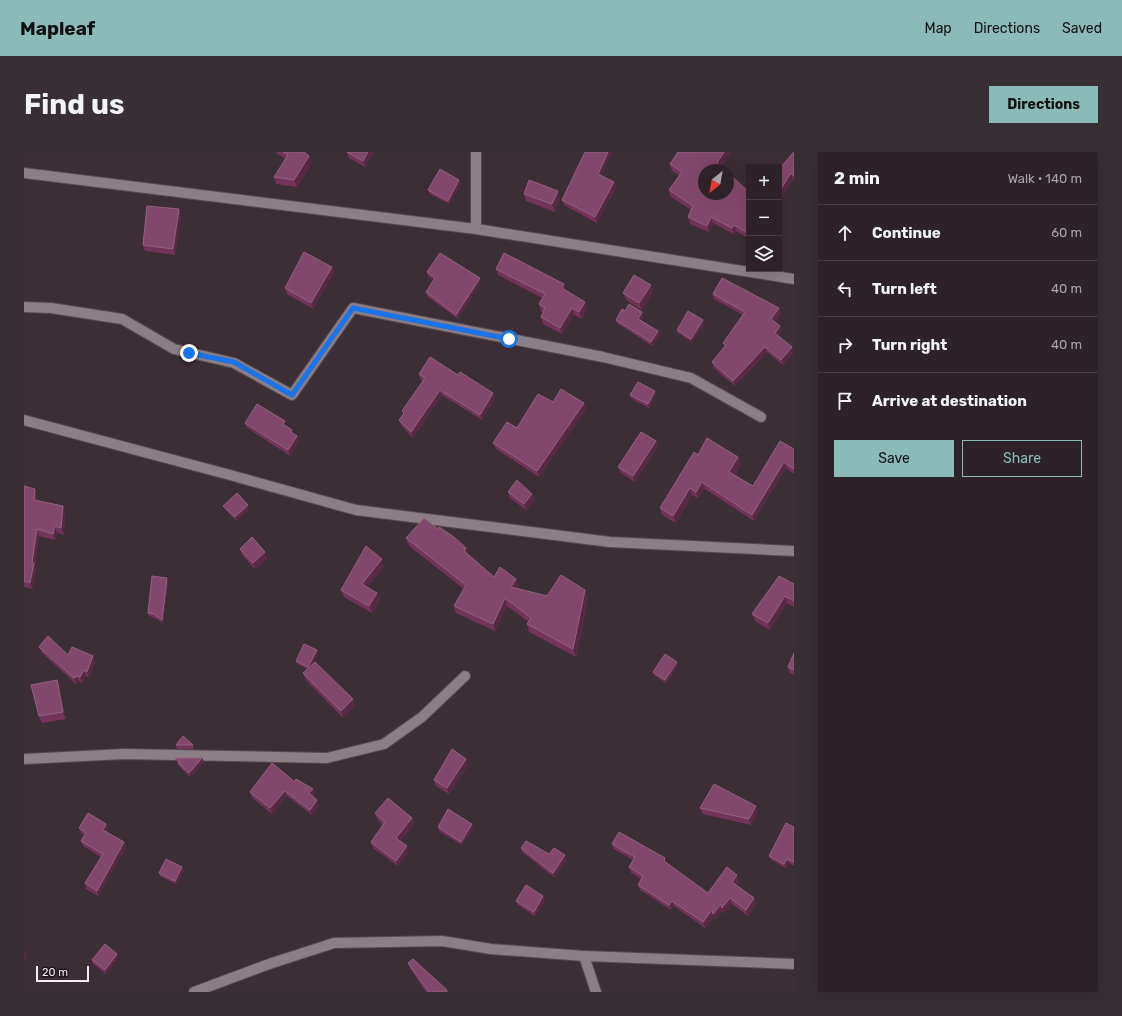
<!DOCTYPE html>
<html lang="en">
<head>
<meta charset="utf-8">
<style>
  body { margin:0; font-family:Rubik,sans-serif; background:#382f34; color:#f1f3f6 }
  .controls { position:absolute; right:12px; top:12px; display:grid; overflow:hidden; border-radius:0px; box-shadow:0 4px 16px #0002 }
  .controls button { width:36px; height:36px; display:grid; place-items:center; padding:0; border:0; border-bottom:1px solid #483f45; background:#2c2228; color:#f1f3f6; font:20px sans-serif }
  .compass { position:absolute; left:674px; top:12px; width:36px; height:36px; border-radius:50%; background:#2c2228; box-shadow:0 4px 16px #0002; rotate:211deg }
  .scale { position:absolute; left:12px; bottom:10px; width:53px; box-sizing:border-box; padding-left:4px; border:2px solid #f5edf1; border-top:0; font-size:11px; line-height:14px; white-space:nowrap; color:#f5edf1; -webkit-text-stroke:3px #1e181b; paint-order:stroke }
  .stop { position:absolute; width:12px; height:12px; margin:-9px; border:3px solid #1a73e8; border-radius:50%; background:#fff }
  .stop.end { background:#1a73e8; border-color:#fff; box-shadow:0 1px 4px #0008 }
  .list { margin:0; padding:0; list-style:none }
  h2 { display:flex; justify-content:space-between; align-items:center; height:52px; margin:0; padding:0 16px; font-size:17px }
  h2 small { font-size:13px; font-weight:400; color:#a6a4a8 }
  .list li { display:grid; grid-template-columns:26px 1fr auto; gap:12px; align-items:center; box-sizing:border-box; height:56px; padding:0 16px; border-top:1px solid #483f45 }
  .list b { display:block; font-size:15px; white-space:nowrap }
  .list em { font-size:13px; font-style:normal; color:#a6a4a8 }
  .actions { display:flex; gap:8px; padding:12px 16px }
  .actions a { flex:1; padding:9px 0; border:1px solid #8bbbb9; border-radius:0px; text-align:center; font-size:14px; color:#8bbbb9 }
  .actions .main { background:#8bbbb9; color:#111 }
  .icon { flex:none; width:22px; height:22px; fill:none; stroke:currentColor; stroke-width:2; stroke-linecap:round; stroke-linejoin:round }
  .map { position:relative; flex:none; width:770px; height:840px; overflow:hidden; border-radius:0px }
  header { display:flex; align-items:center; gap:24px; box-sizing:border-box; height:56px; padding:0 20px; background:#8bbbb9; color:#111 }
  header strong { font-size:19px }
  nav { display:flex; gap:22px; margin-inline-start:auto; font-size:14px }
  .intro { display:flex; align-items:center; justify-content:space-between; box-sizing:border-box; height:96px; padding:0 24px }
  h1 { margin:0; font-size:28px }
  .button { padding:10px 18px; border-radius:0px; background:#8bbbb9; color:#111; font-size:14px; font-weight:700 }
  main { display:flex; gap:24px; padding:0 24px }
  aside { flex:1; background:#2c2228; border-radius:0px; box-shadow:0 4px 16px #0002 }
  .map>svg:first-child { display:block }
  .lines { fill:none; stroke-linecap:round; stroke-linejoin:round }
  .minor-casing { stroke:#554a4f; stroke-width:12 }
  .minor { stroke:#8c7e85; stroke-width:10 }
  .wall { fill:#74345a }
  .shaded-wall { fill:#572945 }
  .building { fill:#82486b; stroke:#946280 }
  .route { stroke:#1a73e8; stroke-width:5 }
</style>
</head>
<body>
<header>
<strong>Mapleaf</strong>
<nav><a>Map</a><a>Directions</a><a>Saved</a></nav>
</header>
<div class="intro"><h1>Find us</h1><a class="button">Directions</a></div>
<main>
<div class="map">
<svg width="770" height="840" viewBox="0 0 770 840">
  <rect width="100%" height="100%" fill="#3b2e35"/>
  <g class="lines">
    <g class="minor-casing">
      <g id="minor">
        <polyline points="0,21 452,77 770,127"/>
        <polyline points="452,77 452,0"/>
        <polyline points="0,155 27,156 98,167 150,197 210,211 268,243 329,156 579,205 667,226 737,265"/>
        <polyline points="0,268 206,323 332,358 586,390 770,399"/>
        <polyline points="0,607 100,602 303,606 360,592 398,565 441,524"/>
        <polyline points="560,804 770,812"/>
        <polyline points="170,840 248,811 310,791 418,789 467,797 560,804 572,840"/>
      </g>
    </g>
    <use href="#minor" class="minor"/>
  </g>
  <g class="wall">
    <polygon points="252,0 281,0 281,1 285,4 288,11 273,35 252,32 250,25 262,7 252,1"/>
    <polygon points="350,0 341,15 325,6 323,1"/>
    <polygon points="588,0 577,24 590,30 592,35 573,71 540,53 538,48"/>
    <polygon points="654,0 707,0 697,15 725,40 725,87 712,79 710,82 689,71 685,80 666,72 664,65 667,58 647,45 645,38 656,24 648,19 646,12"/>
    <polygon points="770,0 770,28 769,27 755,50 755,17"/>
    <polygon points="437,31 425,52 406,42 404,38"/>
    <polygon points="500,42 536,46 531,60 502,49"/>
    <polygon points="155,57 157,62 151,103 121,99 119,93"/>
    <polygon points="472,117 543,139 563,157 558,167 550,163 538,182 519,172 517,165 519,160 517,159 515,152 518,146 474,123"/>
    <polygon points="310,120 289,157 263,142 261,136"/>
    <polygon points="403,120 456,126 457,129 434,167 403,144 402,140 410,128 404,124"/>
    <polygon points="629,140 618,158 602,148 599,141"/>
    <polygon points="689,142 755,156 757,161 751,170 758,179 754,184 770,200 759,213 743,200 711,234 690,216 688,210 701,195 699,191 719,163 690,147"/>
    <polygon points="601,159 619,164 617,168 634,179 636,183 628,194 593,171 592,168"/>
    <polygon points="679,168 681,171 668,190 654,181 653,178"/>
    <polygon points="395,222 434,223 469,241 471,246 458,268 418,243 389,286 377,273 375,268 379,262 378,259 399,229 397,228"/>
    <polygon points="632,242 625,256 608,247 606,243"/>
    <polygon points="529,250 560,251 562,257 515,325 472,297 469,291 493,276"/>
    <polygon points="221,271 263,274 268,278 269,282 275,289 266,304 223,276"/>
    <polygon points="632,289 634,295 611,330 597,321 594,315"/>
    <polygon points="770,297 770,322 762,316 730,369 681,337 674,346 668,343 652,371 638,363 636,356 674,303 717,312 710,323 729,334"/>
    <polygon points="0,334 13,343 13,349 39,354 41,360 40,383 33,381 31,388 15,384 11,414 12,417 8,437 0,435"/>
    <polygon points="484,340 511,348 502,358 486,346"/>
    <polygon points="199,354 225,357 212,369 201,357"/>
    <polygon points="414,377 442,396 445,403 470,425 492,427 495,435 494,437 523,444 564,446 552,505 505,480 503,472 505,470 483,454 471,479 432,461 430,454 440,437 385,394 382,386"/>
    <polygon points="216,397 244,407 231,417 218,403"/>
    <polygon points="360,414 343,435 353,441 356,448 348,461 320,445 317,438"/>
    <polygon points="144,430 139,471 131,466 125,464 124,461"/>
    <polygon points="770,432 770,455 763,451 746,478 731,469 728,462"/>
    <polygon points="15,495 44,503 71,510 65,526 62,524 59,531 55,529 52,532 18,501"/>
    <polygon points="770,501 770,523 766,521 764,515"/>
    <polygon points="294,502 289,512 329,547 331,554 319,566 282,528 279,521 283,517 273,512 272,509"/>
    <polygon points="654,514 642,531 630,523 629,520"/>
    <polygon points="33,528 35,535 42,567 18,571 15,564"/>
    <polygon points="152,593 169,593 170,597 153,597"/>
    <polygon points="151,606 178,606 180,610 166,625 156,615 154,611 153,610"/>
    <polygon points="442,607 444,613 425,642 412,634 410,628"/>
    <polygon points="271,630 291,643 289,645 293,648 295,654 288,663 263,644 248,662 228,646 226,640"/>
    <polygon points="676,656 734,660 727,673 679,662"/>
    <polygon points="351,661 388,666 390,672 376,689 385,699 374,714 349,696 347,690 359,673 353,667"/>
    <polygon points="82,672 84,678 83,680 100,690 102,695 74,744 62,737 61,731 77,705 59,694 57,689 61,684 57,681 55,676"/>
    <polygon points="414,675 449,676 438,693 415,679"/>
    <polygon points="770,675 770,714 765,711 762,716 747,708 745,704"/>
    <polygon points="588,692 643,711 684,741 715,728 712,733 730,746 732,752 724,764 708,752 700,762 699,758 691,767 690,764 681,776 650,754 647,758 616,738 614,733 617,727 607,721 605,715 609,708 590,697"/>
    <polygon points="497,696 525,702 543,707 530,725 498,700"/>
    <polygon points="158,715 160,719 152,732 136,724 135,721"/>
    <polygon points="519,744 521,748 511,764 494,753 492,749"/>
    <polygon points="93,802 94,806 82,822 69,812 68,808"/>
    <polygon points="384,811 423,838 424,840 402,840 387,818"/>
  </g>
  <g class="shaded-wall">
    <polygon points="344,0 350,0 341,15 339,9"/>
    <polygon points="584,0 588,0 576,27 574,22"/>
    <polygon points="700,0 707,0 695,17 693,11"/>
    <polygon points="285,4 288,11 273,35 270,28"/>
    <polygon points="767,21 769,27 755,50 755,40"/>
    <polygon points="435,28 437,31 425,52 424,49"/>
    <polygon points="590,30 592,35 573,71 571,65"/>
    <polygon points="534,39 536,46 531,60 528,52"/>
    <polygon points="155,57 157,62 151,103 149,97"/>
    <polygon points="687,65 689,71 685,80 683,74"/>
    <polygon points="710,73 712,79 710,82 708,76"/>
    <polygon points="308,115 310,120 289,157 287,151"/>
    <polygon points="456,126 457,129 434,167 432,163"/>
    <polygon points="540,132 543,139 540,143 538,136"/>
    <polygon points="627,133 629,140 618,158 615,151"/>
    <polygon points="561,150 563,157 558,167 555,160"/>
    <polygon points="548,156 550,163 538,182 536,176"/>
    <polygon points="755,156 757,161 749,173 747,167"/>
    <polygon points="618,160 619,164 615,170 614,167"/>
    <polygon points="679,168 681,171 668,190 667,187"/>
    <polygon points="756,174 758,179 753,186 751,181"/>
    <polygon points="634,179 636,183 628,194 627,190"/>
    <polygon points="741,195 743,200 711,234 709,229"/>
    <polygon points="768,195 770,200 759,213 757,208"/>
    <polygon points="416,238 418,243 389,286 387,280"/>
    <polygon points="631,239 632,242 625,256 624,252"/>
    <polygon points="469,241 471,246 458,268 456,263"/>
    <polygon points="560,251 562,257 515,325 513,319"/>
    <polygon points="273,284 275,289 266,304 264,298"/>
    <polygon points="632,289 634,295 611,330 609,324"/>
    <polygon points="714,305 717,312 708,326 705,320"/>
    <polygon points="760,310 762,316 730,369 728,363"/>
    <polygon points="678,330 681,337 674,346 672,340"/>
    <polygon points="666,336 668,343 652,371 649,364"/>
    <polygon points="11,337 13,343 12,355 10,348"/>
    <polygon points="508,342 511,348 502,358 500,352"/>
    <polygon points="224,353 225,357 212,369 211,365"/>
    <polygon points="39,354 41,360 40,383 37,376"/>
    <polygon points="31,374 33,381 31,388 29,382"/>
    <polygon points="13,377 15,384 11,414 12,417 8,437 6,431"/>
    <polygon points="442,396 445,404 440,399"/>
    <polygon points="241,400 244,407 231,417 229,411"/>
    <polygon points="358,407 360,414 340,439 338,432"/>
    <polygon points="143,426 144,430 139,471 138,468"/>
    <polygon points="492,427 495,435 490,443 487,435"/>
    <polygon points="561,438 564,446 552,505 549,497"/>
    <polygon points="353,441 356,448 348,461 345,454"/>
    <polygon points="761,444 763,451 746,478 744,471"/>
    <polygon points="481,446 483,454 471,479 469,472"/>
    <polygon points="293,498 294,502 286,519 284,515"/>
    <polygon points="69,504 71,510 65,526 63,520"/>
    <polygon points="653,510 654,514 642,531 641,528"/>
    <polygon points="60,518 62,524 59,531 56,525"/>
    <polygon points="53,524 55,529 52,532 50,526"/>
    <polygon points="33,528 35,535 42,567 39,560"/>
    <polygon points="329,547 331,554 319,566 317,559"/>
    <polygon points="178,606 180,610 166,625 165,621"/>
    <polygon points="442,607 444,613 425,642 423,636"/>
    <polygon points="289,637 291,643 287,647 285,641"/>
    <polygon points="261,639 263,644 248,662 246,656"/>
    <polygon points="293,648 295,654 288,663 286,658"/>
    <polygon points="732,654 734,660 727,673 725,667"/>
    <polygon points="388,666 390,672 374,691 372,686"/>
    <polygon points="82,672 84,678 81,683 79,678"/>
    <polygon points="448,672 449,676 438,693 437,690"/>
    <polygon points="100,690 102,695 74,744 73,739"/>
    <polygon points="383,694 385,699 374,714 372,709"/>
    <polygon points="541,703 543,707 530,725 529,721"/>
    <polygon points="763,707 765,711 762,716 760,712"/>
    <polygon points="158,715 160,719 152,732 151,729"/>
    <polygon points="713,723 715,728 710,735 708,730"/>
    <polygon points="519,744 521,748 511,764 510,760"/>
    <polygon points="706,746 708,752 700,762 699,758 691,767 689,762 697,752"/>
    <polygon points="730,746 732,752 724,764 722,758"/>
    <polygon points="648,749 650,754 647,758 645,753"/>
    <polygon points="688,758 690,764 681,776 679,770"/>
    <polygon points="1,797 3,804 0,808 0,799"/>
    <polygon points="93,802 94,806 82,822 81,818"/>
  </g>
  <g class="building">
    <polygon points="259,0 280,0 285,4 270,28 250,25 264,3"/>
    <polygon points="323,0 344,0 339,9"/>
    <polygon points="561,0 584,0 574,22 590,30 571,65 538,48"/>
    <polygon points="654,0 700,0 693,11 701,18 680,18 680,42 704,42 704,21 725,40 725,82 710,73 708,76 687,65 683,74 664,65 669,54 645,38 658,20 646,12"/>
    <polygon points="770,0 770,24 767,21 755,40 755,17"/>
    <polygon points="416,17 435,28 424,49 404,38"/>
    <polygon points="505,28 534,39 528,52 500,42"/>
    <polygon points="123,54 155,57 149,97 119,93"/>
    <polygon points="280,100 308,115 287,151 261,136"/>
    <polygon points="416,101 456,126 432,163 402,140 411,126 403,120"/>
    <polygon points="480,101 540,132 538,136 561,150 555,160 548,156 536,176 517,165 521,156 515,152 521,142 472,117"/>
    <polygon points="610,123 627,133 615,151 599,141"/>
    <polygon points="698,126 755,156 747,167 756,174 751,181 768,195 757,208 741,195 709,229 688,210 702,193 699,191 721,160 689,142"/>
    <polygon points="605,152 618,160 614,167 634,179 627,190 592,168 598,157 601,159"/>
    <polygon points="664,159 679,168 667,187 653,178"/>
    <polygon points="406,205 434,223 436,220 469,241 456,263 416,238 387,280 375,268 380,261 378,259 401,226 395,222"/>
    <polygon points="614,230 631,239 624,252 606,243"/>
    <polygon points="537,237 560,251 513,319 469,291 483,270 493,276 514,242 529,250"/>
    <polygon points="233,252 261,269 259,272 268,278 267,280 273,284 264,298 221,271"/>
    <polygon points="617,280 632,289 609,324 594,315"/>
    <polygon points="683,286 714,305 705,320 729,334 756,289 770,297 770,317 760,310 728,363 678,330 672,340 666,336 649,364 636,356 670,300 674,303"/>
    <polygon points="493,328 508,342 500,352 484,340"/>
    <polygon points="0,334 11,337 10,348 39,354 37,376 31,374 29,382 13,377 8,411 10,411 6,431 0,429"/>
    <polygon points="213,341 224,353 211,365 199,354"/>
    <polygon points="400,366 414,377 415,375 430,385 442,396 440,399 470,425 476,415 492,427 487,435 523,444 537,423 561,438 549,497 503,472 507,466 481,446 469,472 430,454 442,433 382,386"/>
    <polygon points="228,385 241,400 229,411 216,397"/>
    <polygon points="342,394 358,407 338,432 353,441 345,454 317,438"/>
    <polygon points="128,424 143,426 138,468 130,462 124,461"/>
    <polygon points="755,424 770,432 770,449 761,444 744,471 728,462"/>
    <polygon points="24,484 44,503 48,495 69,504 63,520 60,518 56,525 53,524 50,526 15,495"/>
    <polygon points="280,492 293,498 284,515 272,509"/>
    <polygon points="770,501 770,518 764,515"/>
    <polygon points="641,502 653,510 641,528 629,520"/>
    <polygon points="291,510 329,547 317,559 279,521"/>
    <polygon points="33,528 39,560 15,564 7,533"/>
    <polygon points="159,584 169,593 152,593"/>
    <polygon points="428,597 442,607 423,636 410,628"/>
    <polygon points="151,606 178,606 165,621 154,611 156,610"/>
    <polygon points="248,611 271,630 272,627 289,637 285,641 293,648 286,658 261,639 246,656 226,640"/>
    <polygon points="690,632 732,654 725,667 676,656"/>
    <polygon points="364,646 388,666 372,686 383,694 372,709 347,690 361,670 351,661"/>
    <polygon points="424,657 448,672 437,690 414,675"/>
    <polygon points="64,661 82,672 79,678 100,690 73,739 61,731 79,702 57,689 62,681 55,676"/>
    <polygon points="762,671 770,675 770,710 763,707 760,712 745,704"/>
    <polygon points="595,680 641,706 640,709 684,741 703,715 713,723 708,730 730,746 722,758 706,746 698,756 697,752 689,762 688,758 679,770 648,749 645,753 614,733 619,724 605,715 611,705 588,692"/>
    <polygon points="502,689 525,702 530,696 541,703 529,721 497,696"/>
    <polygon points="142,707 158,715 151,729 135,721"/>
    <polygon points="502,733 519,744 510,760 492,749"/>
    <polygon points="81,792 93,802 81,818 68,808"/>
    <polygon points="389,807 423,838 422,840 405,840 384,811"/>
  </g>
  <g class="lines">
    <polyline class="route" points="165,201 210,210 268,243 329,156 485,187"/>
  </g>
</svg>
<div class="controls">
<button>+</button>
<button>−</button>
<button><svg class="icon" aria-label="layers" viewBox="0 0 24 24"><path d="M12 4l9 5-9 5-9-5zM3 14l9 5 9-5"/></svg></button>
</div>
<svg class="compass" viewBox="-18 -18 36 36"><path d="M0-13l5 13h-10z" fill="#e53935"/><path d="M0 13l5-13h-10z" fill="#a6a4a8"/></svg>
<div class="scale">20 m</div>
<div class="stop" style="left:485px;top:187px"></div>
<div class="stop end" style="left:165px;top:201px"></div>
</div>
<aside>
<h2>2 min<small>Walk · 140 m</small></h2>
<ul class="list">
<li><svg class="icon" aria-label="ahead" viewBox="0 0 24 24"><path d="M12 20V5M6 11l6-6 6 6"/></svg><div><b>Continue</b></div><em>60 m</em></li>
<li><svg class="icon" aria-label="left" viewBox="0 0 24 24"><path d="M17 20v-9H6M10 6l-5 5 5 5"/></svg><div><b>Turn left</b></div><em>40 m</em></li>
<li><svg class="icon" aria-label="right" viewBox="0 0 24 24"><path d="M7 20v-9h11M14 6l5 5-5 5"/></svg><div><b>Turn right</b></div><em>40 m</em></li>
<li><svg class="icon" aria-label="arrive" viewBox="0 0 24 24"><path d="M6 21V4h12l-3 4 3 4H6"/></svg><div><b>Arrive at destination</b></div></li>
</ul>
<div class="actions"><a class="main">Save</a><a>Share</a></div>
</aside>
</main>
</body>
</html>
